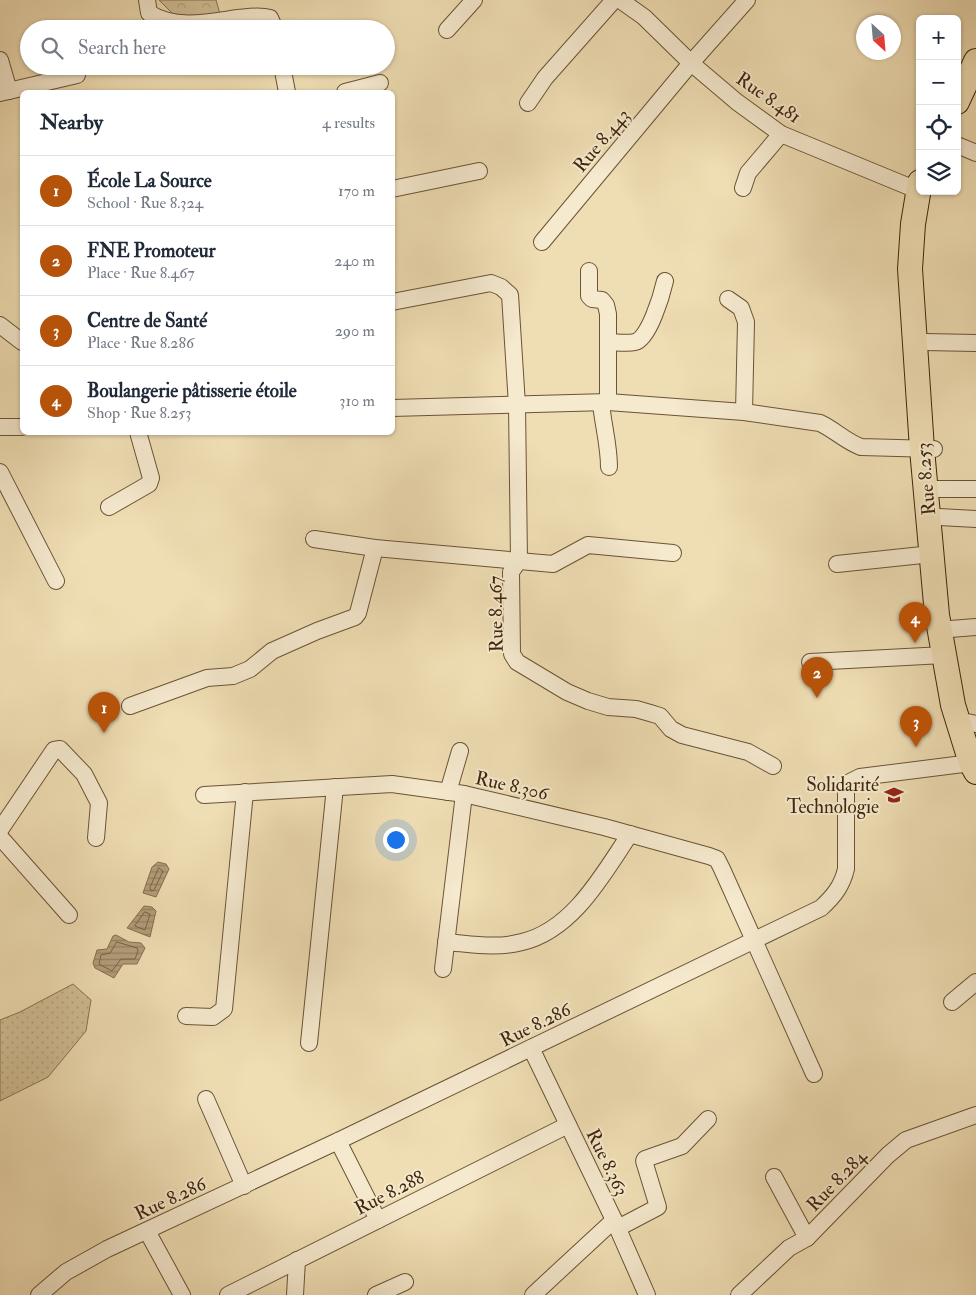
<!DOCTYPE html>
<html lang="en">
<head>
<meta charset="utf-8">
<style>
  body { margin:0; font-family:"IM FELL Double Pica",serif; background:#f6f6f7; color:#1f2937 }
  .controls { position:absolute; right:15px; top:15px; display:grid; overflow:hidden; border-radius:8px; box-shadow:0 1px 4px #0004 }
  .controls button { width:45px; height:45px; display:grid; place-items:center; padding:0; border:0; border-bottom:1px solid #e0e1e3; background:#fff; color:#1f2937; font:25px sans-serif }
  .compass { position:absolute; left:856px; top:15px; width:45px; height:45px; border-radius:50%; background:#fff; box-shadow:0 1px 4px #0004; rotate:154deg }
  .you { position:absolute; left:395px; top:839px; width:18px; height:18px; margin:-12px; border:4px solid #fff; border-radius:50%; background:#1a73e8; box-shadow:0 0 0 8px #1a73e833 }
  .badge { display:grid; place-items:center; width:32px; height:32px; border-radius:50%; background:#b45309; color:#fff; font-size:16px; font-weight:700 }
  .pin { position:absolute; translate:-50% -41px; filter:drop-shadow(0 1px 2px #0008) }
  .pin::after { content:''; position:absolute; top:26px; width:18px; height:15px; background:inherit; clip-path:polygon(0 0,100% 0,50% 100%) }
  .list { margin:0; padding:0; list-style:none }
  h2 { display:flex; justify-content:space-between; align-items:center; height:65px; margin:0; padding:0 20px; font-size:21px }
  h2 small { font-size:16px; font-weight:400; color:#747a83 }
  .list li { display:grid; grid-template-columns:32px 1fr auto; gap:15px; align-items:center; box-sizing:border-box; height:70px; padding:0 20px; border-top:1px solid #e0e1e3 }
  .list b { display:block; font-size:19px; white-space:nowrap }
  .list p { margin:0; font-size:16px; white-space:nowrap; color:#747a83 }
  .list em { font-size:16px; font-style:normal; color:#747a83 }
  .icon { flex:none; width:28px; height:28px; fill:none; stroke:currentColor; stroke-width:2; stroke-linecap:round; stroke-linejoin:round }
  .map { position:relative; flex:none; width:976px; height:1295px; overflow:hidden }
  .search { position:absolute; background:#fff; box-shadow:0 1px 4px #0004; left:20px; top:20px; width:375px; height:55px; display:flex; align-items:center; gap:12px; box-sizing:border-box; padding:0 18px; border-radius:28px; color:#747a83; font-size:19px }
  .panel { position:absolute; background:#fff; box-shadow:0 1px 4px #0004; left:20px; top:90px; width:375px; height:345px; border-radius:8px }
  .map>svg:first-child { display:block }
  .grass { fill:url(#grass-dots); stroke:#887250 }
  .forest { fill:url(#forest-crowns); stroke:#887250 }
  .water { fill:url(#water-rules); stroke:#856e4e }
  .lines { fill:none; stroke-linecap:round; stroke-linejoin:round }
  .shore { stroke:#796242; stroke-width:1 }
  .minor-casing { stroke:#6b5335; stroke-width:18 }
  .highway-casing { stroke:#3f250b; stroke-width:26 }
  .minor { stroke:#f5e9ce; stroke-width:16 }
  .highway { stroke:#efddb3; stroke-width:24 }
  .labels { text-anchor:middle; stroke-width:4; stroke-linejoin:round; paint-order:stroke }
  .street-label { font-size:19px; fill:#3f250b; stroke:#f5e9ce }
  .poi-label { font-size:19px; fill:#3f250b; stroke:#f5e9ce; text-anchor:end }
</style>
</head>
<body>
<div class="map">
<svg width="976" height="1295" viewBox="0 0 976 1295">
  <defs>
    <pattern id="grass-dots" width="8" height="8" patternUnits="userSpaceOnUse" patternTransform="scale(1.25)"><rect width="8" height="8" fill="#d1be96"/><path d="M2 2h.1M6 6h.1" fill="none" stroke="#b4a380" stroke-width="1.8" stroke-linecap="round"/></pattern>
    <pattern id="forest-crowns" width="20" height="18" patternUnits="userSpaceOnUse" patternTransform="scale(1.25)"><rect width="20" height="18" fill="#d1be96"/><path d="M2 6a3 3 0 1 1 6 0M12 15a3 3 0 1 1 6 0" fill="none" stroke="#b4a380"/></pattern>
    <pattern id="water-rules" width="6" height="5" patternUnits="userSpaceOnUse" patternTransform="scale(1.25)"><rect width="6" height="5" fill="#b39e7a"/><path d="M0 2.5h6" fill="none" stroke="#938162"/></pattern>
  </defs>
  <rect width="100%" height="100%" fill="#efddb3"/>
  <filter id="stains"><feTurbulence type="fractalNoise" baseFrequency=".004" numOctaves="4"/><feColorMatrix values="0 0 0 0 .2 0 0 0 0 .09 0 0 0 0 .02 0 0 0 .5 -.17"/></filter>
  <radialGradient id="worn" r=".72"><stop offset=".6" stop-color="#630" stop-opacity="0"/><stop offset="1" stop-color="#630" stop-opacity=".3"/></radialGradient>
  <polygon class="grass" points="73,984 91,1000 86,1031 48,1077 0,1101 0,1020 20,1012"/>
  <polygon class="forest" points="159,0 216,0 220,14 185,17 173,14"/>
  <g class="water">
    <polygon points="158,862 166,864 169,869 156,897 143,893 152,867"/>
    <polygon points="144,906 152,907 156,911 150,937 127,928"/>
    <polygon points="116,935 129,942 141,943 145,948 137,964 123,964 114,978 95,968 93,963 97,950 107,949 113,936"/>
  </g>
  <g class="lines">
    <g class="shore">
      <polygon points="159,868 163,871 154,890 151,891 150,888"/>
      <polygon points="145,912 150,914 145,930 135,926"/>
      <polygon points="117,942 137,948 138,951 135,959 121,959 112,971 99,964 101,955 110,953"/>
    </g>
    <g class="minor-casing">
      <g id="minor">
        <path d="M147,0L149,13C175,30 210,22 238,18C249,17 259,15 270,18L275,29"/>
        <polyline points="620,0 644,17 691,63 737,102 781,134 917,190"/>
        <polyline points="447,30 474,0"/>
        <polyline points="0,60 9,91"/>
        <polyline points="282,66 287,92"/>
        <polyline points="345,92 380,83"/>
        <polyline points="0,93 77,75"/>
        <polyline points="528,103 545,78 614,0"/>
        <polyline points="957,145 976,153"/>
        <polyline points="743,188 748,173 781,134"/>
        <polyline points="392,189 479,171"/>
        <polyline points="542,242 691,63 747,0"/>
        <polyline points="589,271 589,296 592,299 602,300 606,305 608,314 608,402"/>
        <polyline points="728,299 741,308 746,322 744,412"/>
        <polyline points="392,302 491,283 501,287 510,295 517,405 519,560 511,572 512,654 517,662 567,692 588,701 608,707 636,709 650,713 660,716 671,729 682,735 748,752 773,766"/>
        <polyline points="0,325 22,342"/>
        <path d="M608,342C616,342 627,344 635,342C649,339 662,294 665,281"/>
        <polyline points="924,342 976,343"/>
        <path d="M601,403C603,425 609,445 609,467"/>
        <path d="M392,408L608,402L744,412L820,423C835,430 845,441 861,447L934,449"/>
        <polyline points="0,427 22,427"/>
        <polyline points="0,472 56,581"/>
        <polyline points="937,489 976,489"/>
        <polyline points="109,507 149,484 151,478 138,432"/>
        <polyline points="939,517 976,519"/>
        <polyline points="314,539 375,548 553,564 588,545 673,553"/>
        <polyline points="837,564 932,554"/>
        <polyline points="950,629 976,627"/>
        <polyline points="810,662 944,655"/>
        <polyline points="130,706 207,678 233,676 250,669 272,651 317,631 355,617 358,613 375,548"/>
        <polyline points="967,722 976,724"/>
        <polyline points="448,792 460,751"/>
        <polyline points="204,795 392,784 464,794 604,827 709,856 717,859 722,869 814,1074"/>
        <polyline points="0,830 54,750 60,749 84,774 99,803 96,838"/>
        <polyline points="0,837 69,915"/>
        <path d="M446,942C471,944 497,949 522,942C573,930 603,874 630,834"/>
        <polyline points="443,969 464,794"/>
        <polyline points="952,1002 976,982"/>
        <polyline points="186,1016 213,1017 224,1009 245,792"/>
        <polyline points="309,1043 335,787"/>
        <polyline points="531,1048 614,1220 533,1295"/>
        <polyline points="206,1099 244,1186"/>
        <polyline points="338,1141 378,1220"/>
        <polyline points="774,1177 807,1238"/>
        <polyline points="614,1220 647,1295"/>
        <polyline points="618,1228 658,1207 644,1161 645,1159 682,1146 708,1119"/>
        <polyline points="147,1231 182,1295"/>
        <path d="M39,1295L66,1272L107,1249L338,1141L821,908C834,896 842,886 846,869V789L850,782L860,777L971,763"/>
        <polyline points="228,1295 568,1125"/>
        <polyline points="295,1295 297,1260"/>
        <polyline points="376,1295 405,1282"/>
        <polyline points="739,1295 789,1248 807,1238 888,1155 906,1140 976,1115"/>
      </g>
    </g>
    <g class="highway-casing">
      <g id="highway">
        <polyline points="957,102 976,61"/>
        <polyline points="920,182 913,224 910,269 922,449 937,615 953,705 971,763 976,772"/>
      </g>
    </g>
    <use href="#minor" class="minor"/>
    <use href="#highway" class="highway"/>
  </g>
  <defs>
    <g id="school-bare" transform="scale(1.5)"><path d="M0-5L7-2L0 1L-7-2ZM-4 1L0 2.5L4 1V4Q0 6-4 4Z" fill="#8f2418" stroke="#f5e9ce" stroke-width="2.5" paint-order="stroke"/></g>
  </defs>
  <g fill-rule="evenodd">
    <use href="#school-bare" x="894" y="795"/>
  </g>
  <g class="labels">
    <g class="street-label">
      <text transform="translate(769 97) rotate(35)" y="7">Rue 8.481</text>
      <text transform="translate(601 140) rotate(-50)" y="7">Rue 8.443</text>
      <text transform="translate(925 479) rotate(-95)" y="7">Rue 8.253</text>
      <text transform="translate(495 614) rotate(-91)" y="7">Rue 8.467</text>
      <text transform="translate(512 785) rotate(13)" y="7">Rue 8.306</text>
      <text transform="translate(535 1024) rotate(-26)" y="7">Rue 8.286</text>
      <text transform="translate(608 1162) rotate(64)" y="7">Rue 8.363</text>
      <text transform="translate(836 1180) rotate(-46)" y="7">Rue 8.284</text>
      <text transform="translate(389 1192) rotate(-27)" y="7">Rue 8.288</text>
      <text transform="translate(170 1198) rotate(-25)" y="7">Rue 8.286</text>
    </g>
    <g class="poi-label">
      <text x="879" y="791">Solidarité<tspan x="879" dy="22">Technologie</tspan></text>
    </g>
  </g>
  <rect width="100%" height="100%" filter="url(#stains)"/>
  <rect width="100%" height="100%" fill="url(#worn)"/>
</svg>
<div class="controls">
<button>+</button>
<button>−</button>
<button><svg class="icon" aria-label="locate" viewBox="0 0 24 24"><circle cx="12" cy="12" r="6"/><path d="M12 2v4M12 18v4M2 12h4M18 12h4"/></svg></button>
<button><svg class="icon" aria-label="layers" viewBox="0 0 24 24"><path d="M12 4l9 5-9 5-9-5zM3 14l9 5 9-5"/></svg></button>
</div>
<svg class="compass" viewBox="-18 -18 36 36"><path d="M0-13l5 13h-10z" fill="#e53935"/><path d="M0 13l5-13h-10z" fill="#747a83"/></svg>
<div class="you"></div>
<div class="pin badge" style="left:104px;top:733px">1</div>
<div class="pin badge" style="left:817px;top:698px">2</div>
<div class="pin badge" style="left:916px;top:747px">3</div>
<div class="pin badge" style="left:915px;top:643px">4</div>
<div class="search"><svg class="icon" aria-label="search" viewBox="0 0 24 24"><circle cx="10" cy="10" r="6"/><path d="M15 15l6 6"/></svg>Search here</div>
<section class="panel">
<h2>Nearby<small>4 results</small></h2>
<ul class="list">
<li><span class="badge">1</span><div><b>École La Source</b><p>School · Rue 8.324</p></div><em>170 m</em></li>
<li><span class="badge">2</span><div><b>FNE Promoteur</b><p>Place · Rue 8.467</p></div><em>240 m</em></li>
<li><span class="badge">3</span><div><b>Centre de Santé</b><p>Place · Rue 8.286</p></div><em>290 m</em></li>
<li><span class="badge">4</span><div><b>Boulangerie pâtisserie étoile</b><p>Shop · Rue 8.253</p></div><em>310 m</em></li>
</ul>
</section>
</div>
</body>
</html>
